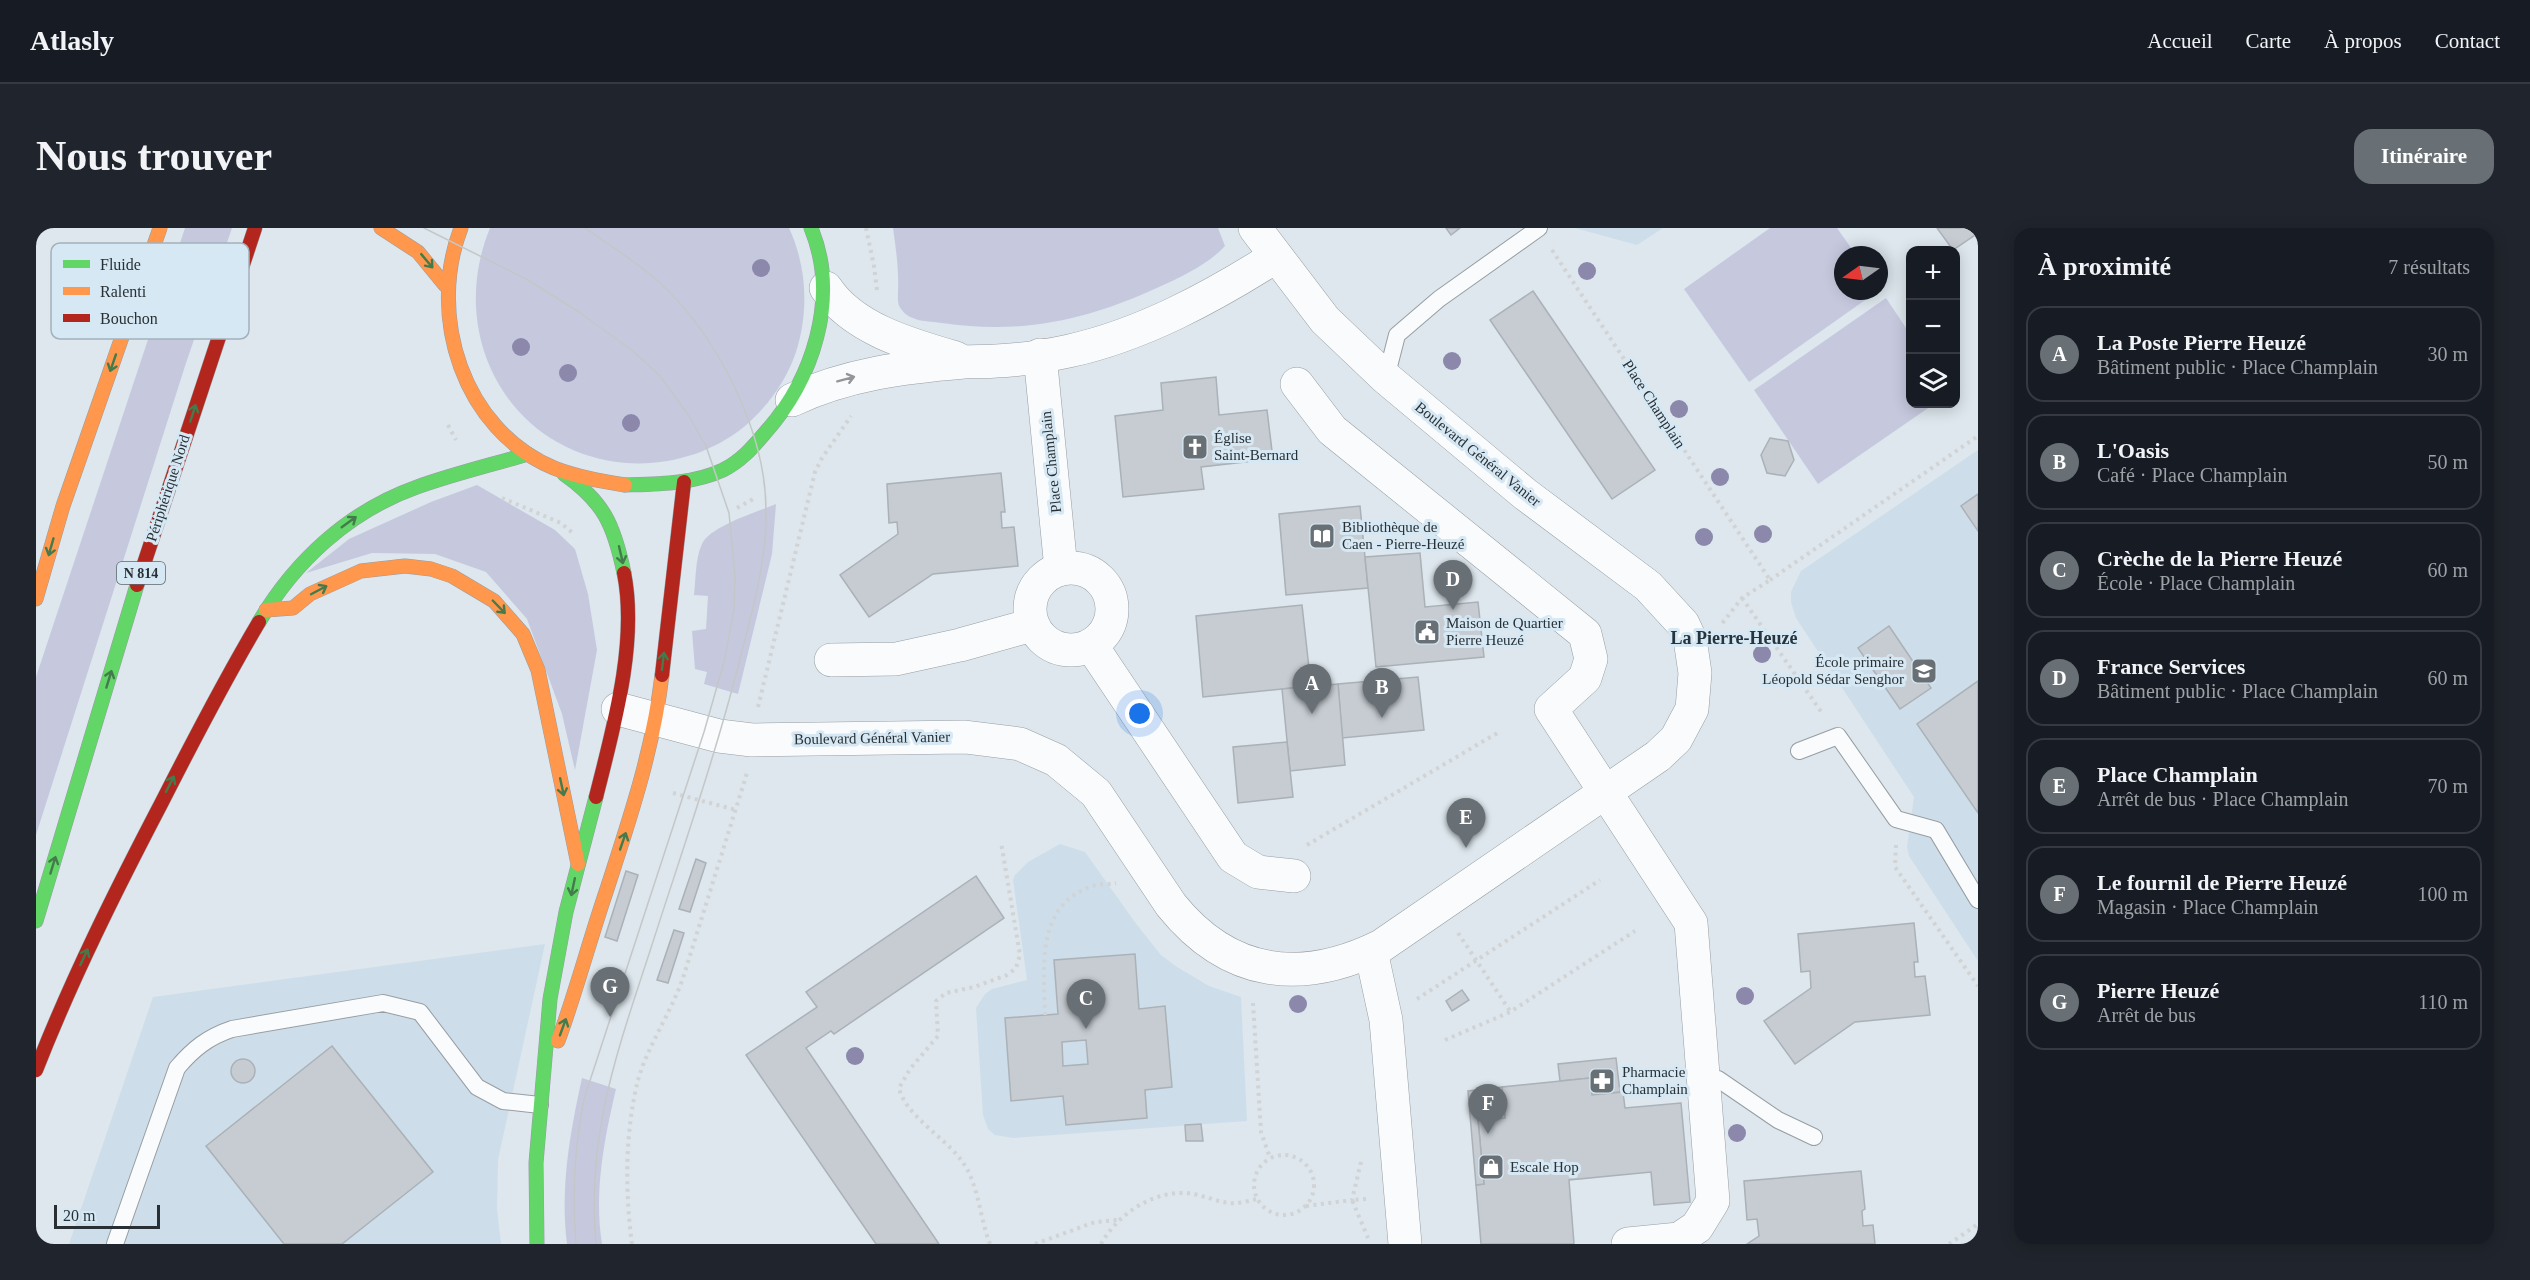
<!DOCTYPE html>
<html lang="fr">
<head>
<meta charset="utf-8">
<style>
  body { margin:0; font-family:"Times New Roman",serif; background:#20242c; color:#f1f3f6 }
  .controls { position:absolute; right:18px; top:18px; display:grid; overflow:hidden; border-radius:12px; box-shadow:0 3px 15px #0003 }
  .controls button { width:54px; height:54px; display:grid; place-items:center; padding:0; border:0; border-bottom:2px solid #363941; background:#171b24; color:#f1f3f6; font:30px sans-serif }
  .compass { position:absolute; left:1798px; top:18px; width:54px; height:54px; border-radius:50%; background:#171b24; box-shadow:0 3px 15px #0003; rotate:256deg }
  .scale { position:absolute; left:18px; bottom:15px; width:106px; box-sizing:border-box; padding-left:6px; border:3px solid #293035; border-top:0; font-size:16px; line-height:21px; white-space:nowrap; color:#293035; -webkit-text-stroke:4px #d6e8f4; paint-order:stroke }
  .you { position:absolute; left:1104px; top:486px; width:21px; height:21px; margin:-15px; border:4px solid #fff; border-radius:50%; background:#1a73e8; box-shadow:0 0 0 9px #1a73e833 }
  .badge { display:grid; place-items:center; width:39px; height:39px; border-radius:50%; background:#687075; color:#fff; font-size:20px; font-weight:700 }
  .pin { position:absolute; translate:-50% -50px; filter:drop-shadow(0 2px 3px #0008) }
  .pin::after { content:''; position:absolute; top:32px; width:21px; height:18px; background:inherit; clip-path:polygon(0 0,100% 0,50% 100%) }
  .list { margin:0; padding:0; list-style:none }
  h2 { display:flex; justify-content:space-between; align-items:center; height:78px; margin:0; padding:0 24px; font-size:26px }
  h2 small { font-size:20px; font-weight:400; color:#9ea1a6 }
  .list li { display:grid; grid-template-columns:39px 1fr auto; gap:18px; align-items:center; box-sizing:border-box; height:96px; margin:0 12px 12px; padding:0 12px; border:2px solid #363941; border-radius:18px }
  .list b { display:block; font-size:22px; white-space:nowrap }
  .list p { margin:0; font-size:20px; white-space:nowrap; color:#9ea1a6 }
  .list em { font-size:20px; font-style:normal; color:#9ea1a6 }
  .icon { flex:none; width:33px; height:33px; fill:none; stroke:currentColor; stroke-width:2; stroke-linecap:round; stroke-linejoin:round }
  .map { position:relative; flex:none; width:1942px; height:1016px; overflow:hidden; border-radius:18px }
  header { display:flex; align-items:center; gap:36px; box-sizing:border-box; height:84px; padding:0 30px; background:#171b24; border-bottom:2px solid #363941 }
  header strong { font-size:28px }
  nav { display:flex; gap:33px; margin-inline-start:auto; font-size:21px }
  .intro { display:flex; align-items:center; justify-content:space-between; box-sizing:border-box; height:144px; padding:0 36px }
  h1 { margin:0; font-size:42px }
  .button { padding:15px 27px; border-radius:18px; background:#687075; color:#fff; font-size:21px; font-weight:700 }
  main { display:flex; gap:36px; padding:0 36px }
  aside { flex:1; background:#171b24; border-radius:18px; box-shadow:0 3px 15px #0003 }
  .map>svg:first-child { display:block }
  .built { fill:#cddeea }
  .green { fill:#c6c9de }
  .building { fill:#c6ccd2; stroke:#aab1b7; stroke-width:1.5; fill-rule:evenodd }
  .lines { fill:none; stroke-linecap:round; stroke-linejoin:round }
  .lane-casing { stroke:#979ea3; stroke-width:18 }
  .street-casing { stroke:#979ea3; stroke-width:34 }
  .fast-casing { stroke:#979ea3; stroke-width:15 }
  .slow-casing { stroke:#979ea3; stroke-width:15 }
  .jam-casing { stroke:#979ea3; stroke-width:15 }
  .path { stroke:#d1d3d5; stroke-width:4; stroke-dasharray:3 4.5; stroke-linecap:butt }
  .lane { stroke:#fafbfc; stroke-width:16 }
  .street { stroke:#fafbfc; stroke-width:33 }
  .fast { stroke:#63d668; stroke-width:14 }
  .slow { stroke:#ff974d; stroke-width:14 }
  .jam { stroke:#b3261e; stroke-width:14 }
  .tram { stroke:#c4c7c8; stroke-width:1.5 }
  .tree { fill:#8b88ac }
  .oneway { stroke:#437b4c }
  .oneway2 { stroke:#929698 }
  .labels { text-anchor:middle; stroke-width:6; stroke-linejoin:round; paint-order:stroke }
  .shield { fill:#d6e8f4; stroke:#5d676e; stroke-width:1.5 }
  .shield-label { font-size:14px; font-weight:bold; fill:#293035 }
  .street-label { font-size:15px; fill:#293035; stroke:#d6e8f4 }
  .poi-label { font-size:15px; fill:#293035; stroke:#d6e8f4; text-anchor:start }
  .quarter-label { font-size:18px; font-weight:bold; fill:#26343d; stroke:#d6e8f4 }
  .key { fill:#d6e8f4; stroke:#a2b1bb; stroke-width:1.5 }
  .key-label { font-size:16px; fill:#293035 }
</style>
</head>
<body>
<header>
<strong>Atlasly</strong>
<nav><a>Accueil</a><a>Carte</a><a>À propos</a><a>Contact</a></nav>
</header>
<div class="intro"><h1>Nous trouver</h1><a class="button">Itinéraire</a></div>
<main>
<div class="map">
<svg width="1942" height="1016" viewBox="0 0 1942 1016">
  <rect width="100%" height="100%" fill="#dde7ed"/>
  <g class="built">
    <polygon points="1539,0 1627,0 1601,17"/>
    <polygon points="1942,222 1942,733 1873,628 1871,619 1878,569 1760,390 1755,374 1755,364 1765,343"/>
    <polygon points="1024,616 1049,624 1101,697 1125,727 1141,739 1173,758 1205,769 1211,893 977,910 959,907 952,901 947,887 940,780 949,766 956,761 991,752 977,652 979,647 992,634"/>
    <polygon points="509,716 462,932 461,981 465,1016 33,1016 117,769"/>
  </g>
  <g class="green">
    <polygon points="149,0 196,0 149,138 0,607 0,449"/>
    <path d="M454,0H753C771,39 773,83 760,124C750,153 732,178 709,198C676,225 633,238 590,235C472,225 410,106 454,0Z"/>
    <path d="M857,0H1182L1189,18C1171,37 1147,48 1123,59C1051,92 986,107 906,95C892,93 874,94 865,81C861,76 862,70 862,64C863,42 860,21 857,0Z"/>
    <polygon points="1734,0 1801,0 1820,27 1807,27 1807,63 1842,63 1713,154 1648,61"/>
    <polygon points="1850,70 1874,106 1874,176 1898,176 1782,256 1718,162"/>
    <polygon points="441,257 519,302 539,321 552,366 561,422 539,542 526,486 491,391 450,344 399,326 336,325 270,345 313,311 395,274"/>
    <path d="M740,276L736,326L702,466L668,456L671,444L659,441L656,403L670,401L672,368L658,367C660,351 659,331 666,316C674,298 722,284 740,276Z"/>
    <path d="M546,850L580,861C568,912 558,963 566,1016H531C524,959 534,905 546,850Z"/>
  </g>
  <g class="building">
    <polygon points="1410,0 1424,0 1415,7"/>
    <polygon points="1901,0 1942,0 1942,5 1917,22"/>
    <polygon points="1497,63 1619,242 1576,271 1454,92"/>
    <polygon points="1180,149 1183,187 1231,182 1237,231 1165,239 1168,261 1087,269 1079,188 1127,182 1125,155"/>
    <polygon points="1734,210 1752,213 1758,232 1749,248 1731,245 1725,227"/>
    <polygon points="965,245 969,284 965,284 966,300 978,299 982,338 897,346 833,389 804,347 862,306 861,294 853,295 851,256"/>
    <polygon points="1942,266 1942,303 1925,278"/>
    <polygon points="1324,278 1332,360 1250,367 1243,286"/>
    <polygon points="1384,325 1389,379 1442,374 1448,429 1340,439 1329,329"/>
    <polygon points="1266,377 1275,458 1167,469 1160,388"/>
    <polygon points="1853,398 1895,460 1864,481 1822,420"/>
    <polygon points="1382,449 1388,502 1306,510 1302,456"/>
    <polygon points="1942,453 1942,585 1881,496"/>
    <polygon points="1302,456 1309,537 1254,543 1246,461"/>
    <polygon points="1251,514 1257,569 1202,575 1197,519"/>
    <polygon points="660,631 670,635 654,684 643,681"/>
    <polygon points="590,643 602,647 581,713 569,709"/>
    <polygon points="940,648 968,690 798,806 795,803 770,820 903,1016 840,1016 710,827 781,779 770,764"/>
    <polygon points="1878,695 1882,734 1878,734 1879,749 1889,748 1894,787 1819,794 1759,836 1728,793 1775,760 1774,743 1765,744 1762,706"/>
    <polygon points="638,702 648,705 632,755 621,752"/>
    <path d="M1099,726L1103,781L1129,778L1136,859L1109,862L1111,890L1030,897L1027,868L975,873L969,790L1022,786L1018,732ZM1050,812L1052,836L1027,838L1026,814Z"/>
    <polygon points="1426,762 1433,772 1416,783 1410,773"/>
    <polygon points="296,818 397,944 306,1016 248,1016 170,918"/>
    <polygon points="1580,830 1584,864 1556,867 1554,850 1524,853 1522,836"/>
    <circle cx="207" cy="843" r="12"/>
    <polygon points="1554,850 1556,867 1587,864 1589,880 1645,875 1654,974 1618,977 1615,944 1533,952 1538,1016 1445,1016 1440,957 1448,956 1442,892 1469,890 1466,859"/>
    <polygon points="1466,859 1469,890 1442,892 1448,956 1440,957 1432,863"/>
    <polygon points="1165,896 1167,913 1150,913 1149,897"/>
    <polygon points="1825,943 1829,981 1826,983 1827,998 1837,997 1839,1016 1711,1016 1723,1008 1721,991 1711,992 1708,953"/>
  </g>
  <g class="lines">
    <g class="lane-casing">
      <g id="lane">
        <polyline points="1350,150 1361,107 1403,71 1503,0"/>
        <polyline points="1763,523 1802,508 1860,591 1900,602 1942,672"/>
        <polyline points="1667,850 1682,851 1742,892 1778,909"/>
        <path d="M79,1016L141,840C157,821 172,809 196,801L347,775L384,784L441,859L467,873L504,877"/>
      </g>
    </g>
    <g class="street-casing">
      <g id="street">
        <path d="M790,60C817,101 875,117 920,130"/>
        <polyline points="1004,127 1025,341"/>
        <polyline points="1261,156 1296,202 1549,406 1555,431 1549,450 1515,481 1655,695 1677,973 1661,999 1643,1011 1592,1016"/>
        <path d="M756,172C811,146 869,139 928,134C939,133 950,134 960,133C984,132 1010,128 1033,123C1106,107 1176,69 1239,29"/>
        <circle cx="1035" cy="381" r="41"/>
        <polyline points="1055,417 1197,629 1222,644 1258,648"/>
        <polyline points="795,432 860,431 924,417 996,397"/>
        <path d="M582,481L683,508L716,512L929,509L984,516L1020,532L1060,565L1135,677C1192,748 1264,758 1345,718L1622,528L1640,511L1656,481L1659,445L1654,411L1647,396L1612,358L1489,266L1350,150L1289,92L1219,0"/>
        <polyline points="1335,723 1350,792 1369,1016"/>
      </g>
    </g>
    <g class="fast-casing">
      <g id="fast">
        <path d="M528,246C568,274 578,297 588,345"/>
        <path d="M589,257C622,256 657,256 687,242C705,233 716,220 728,206C777,152 804,70 775,0"/>
        <path d="M223,394C259,333 313,283 381,259C417,246 455,237 492,226"/>
        <polyline points="0,693 101,357"/>
        <polyline points="501,1016 500,935 514,771 530,684 560,569"/>
      </g>
    </g>
    <g class="slow-casing">
      <g id="slow">
        <polyline points="345,0 382,24 409,57"/>
        <path d="M425,0C391,88 427,202 518,240C541,249 565,253 589,257"/>
        <polyline points="0,371 27,278 124,0"/>
        <polyline points="230,382 257,380 274,366 325,343 369,338 395,341 416,348 458,373 487,406 502,442 542,636"/>
        <path d="M522,813C540,764 553,714 570,664C593,593 617,523 626,447"/>
      </g>
    </g>
    <g class="jam-casing">
      <g id="jam">
        <polyline points="101,357 219,0"/>
        <polyline points="626,447 648,254"/>
        <path d="M560,569C577,501 602,415 588,345"/>
        <path d="M0,842C36,750 80,662 126,574C157,513 188,453 223,394"/>
      </g>
    </g>
    <g class="path">
      <polyline points="830,0 838,38 841,62"/>
      <polyline points="1516,22 1734,352 1706,370 1684,398"/>
      <polyline points="412,197 420,212"/>
      <polyline points="466,270 525,295 539,307"/>
      <polyline points="701,280 719,270"/>
      <polyline points="1734,352 1942,208"/>
      <polyline points="1706,370 1786,485"/>
      <polyline points="722,479 779,244 786,230 815,188"/>
      <polyline points="637,565 700,582"/>
      <polyline points="1271,617 1463,504"/>
      <polyline points="1860,617 1859,639 1942,758"/>
      <polyline points="1422,705 1474,783"/>
      <polyline points="1381,771 1564,652"/>
      <polyline points="1217,775 1225,904 1234,930"/>
      <path d="M1009,787C1008,740 999,676 1057,658C1064,655 1073,657 1080,655"/>
      <polyline points="1409,812 1474,784 1599,703"/>
      <circle cx="1248" cy="957" r="30"/>
      <polyline points="1330,971 1316,972 1332,1010"/>
      <polyline points="1270,978 1316,972 1325,934"/>
      <path d="M596,1016C589,964 589,907 601,856C609,822 635,785 647,750L711,545"/>
      <path d="M954,1016C944,991 943,959 928,936C910,909 870,889 863,860L874,841L902,808L900,773L910,765L938,759L971,747L980,740L984,727L965,614"/>
      <polyline points="999,1016 1059,994 1081,992"/>
      <path d="M1065,1016C1080,989 1111,966 1144,965C1161,964 1177,973 1193,975C1202,976 1212,973 1221,971"/>
      <polyline points="1913,1016 1942,996"/>
    </g>
    <use href="#lane" class="lane"/>
    <use href="#street" class="street"/>
    <use href="#fast" class="fast"/>
    <use href="#slow" class="slow"/>
    <use href="#jam" class="jam"/>
    <g class="tram">
      <path d="M388,0L492,52L543,84L597,123L624,148L651,185L670,218L693,285L699,347L698,381L688,434L668,504L548,871C538,920 536,967 540,1016"/>
      <path d="M549,0C574,18 603,35 625,56C682,109 730,204 730,283C731,332 716,384 704,431C679,530 645,626 614,723C581,824 550,908 560,1016"/>
    </g>
  </g>
  <g class="tree">
    <circle cx="725" cy="40" r="9"/>
    <circle cx="1551" cy="43" r="9"/>
    <circle cx="485" cy="119" r="9"/>
    <circle cx="1416" cy="133" r="9"/>
    <circle cx="532" cy="145" r="9"/>
    <circle cx="1643" cy="181" r="9"/>
    <circle cx="595" cy="195" r="9"/>
    <circle cx="1684" cy="249" r="9"/>
    <circle cx="1727" cy="306" r="9"/>
    <circle cx="1668" cy="309" r="9"/>
    <circle cx="1726" cy="426" r="9"/>
    <circle cx="1709" cy="768" r="9"/>
    <circle cx="1262" cy="776" r="9"/>
    <circle cx="819" cy="828" r="9"/>
    <circle cx="1701" cy="905" r="9"/>
  </g>
  <defs><path id="oneway-shaft" d="M-6 0H5M1.5-3L5.5 0L1.5 3" fill="none" stroke-width="1.6" stroke-linecap="round" stroke-linejoin="round" transform="scale(1.5)"/></defs>
  <g class="oneway">
    <use href="#oneway-shaft" transform="translate(391 33) rotate(50)"/>
    <use href="#oneway-shaft" transform="translate(77 135) rotate(109)"/>
    <use href="#oneway-shaft" transform="translate(157 185) rotate(-72)"/>
    <use href="#oneway-shaft" transform="translate(313 294) rotate(-36)"/>
    <use href="#oneway-shaft" transform="translate(15 319) rotate(106)"/>
    <use href="#oneway-shaft" transform="translate(585 327) rotate(77)"/>
    <use href="#oneway-shaft" transform="translate(283 362) rotate(-28)"/>
    <use href="#oneway-shaft" transform="translate(463 379) rotate(46)"/>
    <use href="#oneway-shaft" transform="translate(627 433) rotate(-83)"/>
    <use href="#oneway-shaft" transform="translate(73 451) rotate(-73)"/>
    <use href="#oneway-shaft" transform="translate(134 556) rotate(-63)"/>
    <use href="#oneway-shaft" transform="translate(526 559) rotate(78)"/>
    <use href="#oneway-shaft" transform="translate(587 613) rotate(-71)"/>
    <use href="#oneway-shaft" transform="translate(17 637) rotate(-73)"/>
    <use href="#oneway-shaft" transform="translate(537 659) rotate(102)"/>
    <use href="#oneway-shaft" transform="translate(48 729) rotate(-65)"/>
    <use href="#oneway-shaft" transform="translate(527 799) rotate(-70)"/>
  </g>
  <use class="oneway2" href="#oneway-shaft" transform="translate(810 151) rotate(-15)"/>
  <defs>
    <g id="church-square" transform="scale(1.35)"><rect x="-9" y="-9" width="18" height="18" rx="4" fill="#687075" stroke="#d6e8f4"/><path d="M-1.2-6h2.4v3.5h3.3v2.4h-3.3V6h-2.4V-.1h-3.3v-2.4h3.3Z" fill="#fff"/></g>
    <g id="library-square" transform="scale(1.35)"><rect x="-9" y="-9" width="18" height="18" rx="4" fill="#687075" stroke="#d6e8f4"/><path d="M-6-4Q-3-5.5-.7-3.5V5Q-3 3-6 4ZM6-4Q3-5.5 .7-3.5V5Q3 3 6 4Z" fill="#fff"/></g>
    <g id="civic-square" transform="scale(1.35)"><rect x="-9" y="-9" width="18" height="18" rx="4" fill="#687075" stroke="#d6e8f4"/><path d="M-.6-6.5H3V-4.5H.6V-3L4-1V1h2V6H-6V1h2V-1L-.6-3ZM-1.2 2.5V6h2.4V2.5Z" fill="#fff"/></g>
    <g id="school-square" transform="scale(1.35)"><rect x="-9" y="-9" width="18" height="18" rx="4" fill="#687075" stroke="#d6e8f4"/><path d="M0-5L7-2L0 1L-7-2ZM-4 1L0 2.5L4 1V4Q0 6-4 4Z" fill="#fff"/></g>
    <g id="pharmacy-square" transform="scale(1.35)"><rect x="-9" y="-9" width="18" height="18" rx="4" fill="#687075" stroke="#d6e8f4"/><path d="M-2-6h4v4h4v4h-4v4h-4v-4h-4v-4h4Z" fill="#fff"/></g>
    <g id="shop-square" transform="scale(1.35)"><rect x="-9" y="-9" width="18" height="18" rx="4" fill="#687075" stroke="#d6e8f4"/><path d="M-5-2.5h2.3a2.7 3.5 0 0 1 5.4 0H5L5.5 6h-11ZM-1.5-2.5h3a1.5 2.3 0 0 0-3 0Z" fill="#fff"/></g>
  </defs>
  <g fill-rule="evenodd">
    <use href="#church-square" x="1159" y="219"/>
    <use href="#library-square" x="1286" y="308"/>
    <use href="#civic-square" x="1391" y="404"/>
    <use href="#school-square" x="1888" y="443"/>
    <use href="#pharmacy-square" x="1566" y="853"/>
    <use href="#shop-square" x="1455" y="939"/>
  </g>
  <g class="labels">
    <rect class="shield" x="81" y="334" width="48" height="22" rx="4.5"/>
    <g class="shield-label">
      <text x="105" y="350">N 814</text>
    </g>
    <g class="street-label">
      <text transform="translate(1618 176) rotate(57)" y="5">Place Champlain</text>
      <text transform="translate(1442 226) rotate(39)" y="5">Boulevard Général Vanier</text>
      <text transform="translate(1015 234) rotate(-96)" y="5">Place Champlain</text>
      <text transform="translate(132 260) rotate(-72)" y="5">Périphérique Nord</text>
      <text transform="translate(836 510) rotate(-1)" y="5">Boulevard Général Vanier</text>
    </g>
    <g class="poi-label">
      <text x="1178" y="215">Église<tspan x="1178" dy="17">Saint-Bernard</tspan></text>
      <text x="1306" y="304">Bibliothèque de<tspan x="1306" dy="17">Caen - Pierre-Heuzé</tspan></text>
      <text x="1410" y="400">Maison de Quartier<tspan x="1410" dy="17">Pierre Heuzé</tspan></text>
      <text x="1868" y="439" text-anchor="end">École primaire<tspan x="1868" dy="17">Léopold Sédar Senghor</tspan></text>
      <text x="1586" y="849">Pharmacie<tspan x="1586" dy="17">Champlain</tspan></text>
      <text x="1474" y="944">Escale Hop</text>
    </g>
    <g class="quarter-label">
      <text x="1698" y="416">La Pierre-Heuzé</text>
    </g>
  </g>
  <rect x="15" y="15" width="198" height="96" rx="9" class="key"/>
  <rect x="27" y="32" width="27" height="8" fill="#63d668"/>
  <rect x="27" y="59" width="27" height="8" fill="#ff974d"/>
  <rect x="27" y="86" width="27" height="8" fill="#b3261e"/>
  <g class="key-label">
    <text x="64" y="42">Fluide</text>
    <text x="64" y="69">Ralenti</text>
    <text x="64" y="96">Bouchon</text>
  </g>
</svg>
<div class="controls">
<button>+</button>
<button>−</button>
<button><svg class="icon" aria-label="layers" viewBox="0 0 24 24"><path d="M12 4l9 5-9 5-9-5zM3 14l9 5 9-5"/></svg></button>
</div>
<svg class="compass" viewBox="-18 -18 36 36"><path d="M0-13l5 13h-10z" fill="#e53935"/><path d="M0 13l5-13h-10z" fill="#9ea1a6"/></svg>
<div class="scale">20 m</div>
<div class="you"></div>
<div class="pin badge" style="left:1276px;top:486px">A</div>
<div class="pin badge" style="left:1346px;top:490px">B</div>
<div class="pin badge" style="left:1050px;top:801px">C</div>
<div class="pin badge" style="left:1417px;top:382px">D</div>
<div class="pin badge" style="left:1430px;top:620px">E</div>
<div class="pin badge" style="left:1452px;top:906px">F</div>
<div class="pin badge" style="left:574px;top:789px">G</div>
</div>
<aside>
<h2>À proximité<small>7 résultats</small></h2>
<ul class="list">
<li><span class="badge">A</span><div><b>La Poste Pierre Heuzé</b><p>Bâtiment public · Place Champlain</p></div><em>30 m</em></li>
<li><span class="badge">B</span><div><b>L'Oasis</b><p>Café · Place Champlain</p></div><em>50 m</em></li>
<li><span class="badge">C</span><div><b>Crèche de la Pierre Heuzé</b><p>École · Place Champlain</p></div><em>60 m</em></li>
<li><span class="badge">D</span><div><b>France Services</b><p>Bâtiment public · Place Champlain</p></div><em>60 m</em></li>
<li><span class="badge">E</span><div><b>Place Champlain</b><p>Arrêt de bus · Place Champlain</p></div><em>70 m</em></li>
<li><span class="badge">F</span><div><b>Le fournil de Pierre Heuzé</b><p>Magasin · Place Champlain</p></div><em>100 m</em></li>
<li><span class="badge">G</span><div><b>Pierre Heuzé</b><p>Arrêt de bus</p></div><em>110 m</em></li>
</ul>
</aside>
</main>
</body>
</html>
